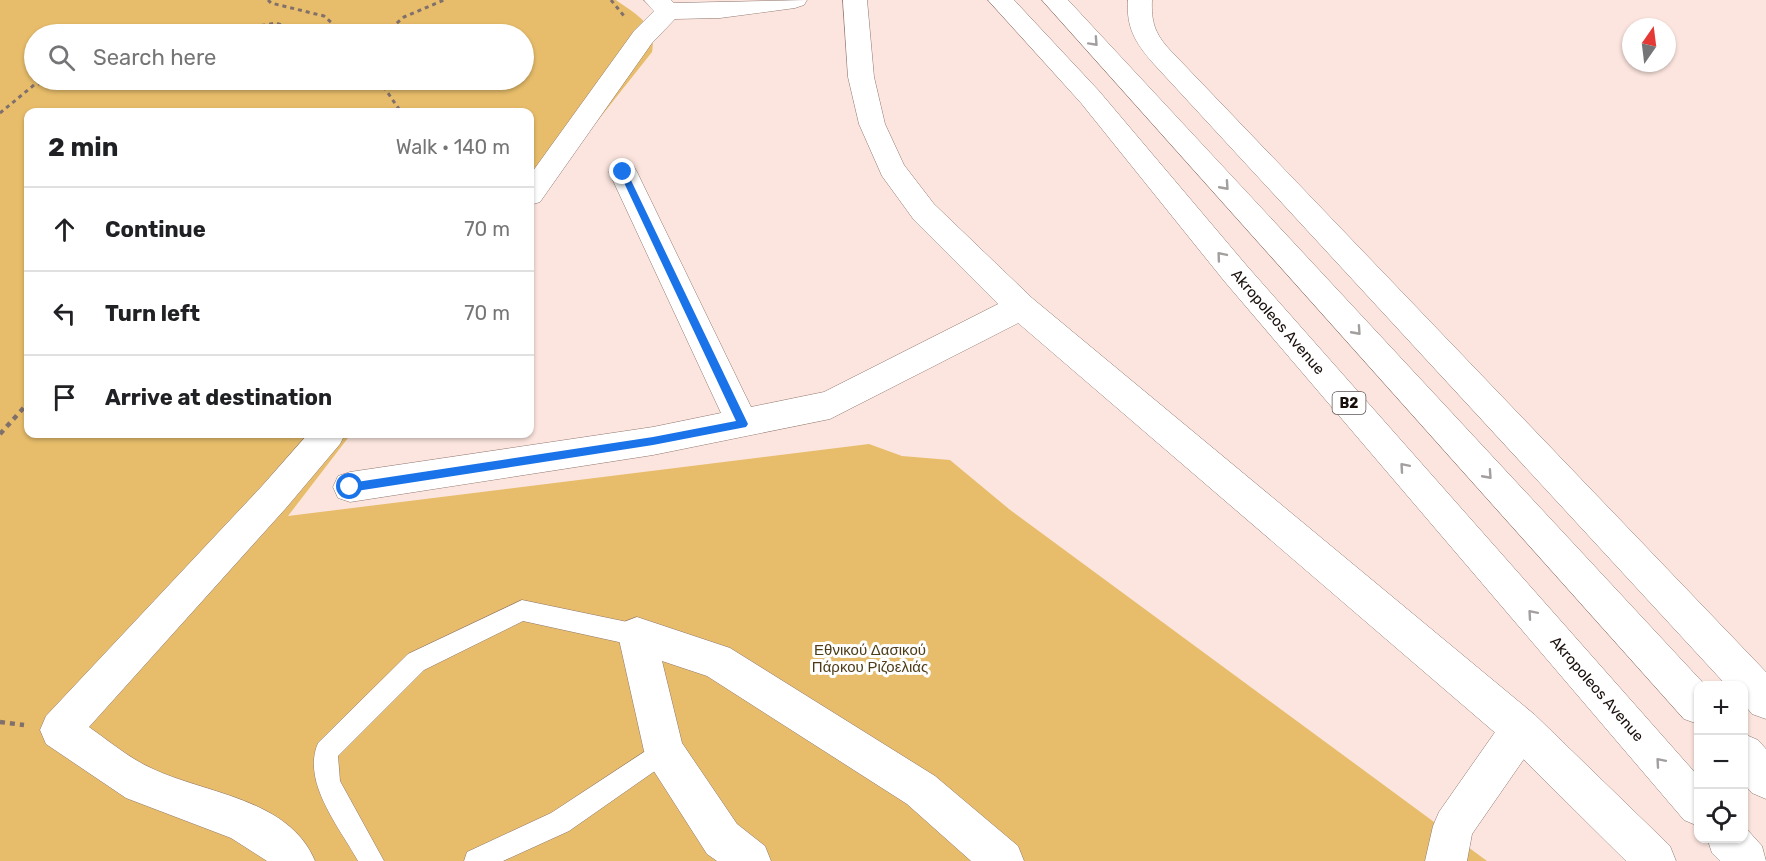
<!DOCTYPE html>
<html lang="en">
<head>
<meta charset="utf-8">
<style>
  body { margin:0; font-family:Rubik,sans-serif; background:#f2f2f2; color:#202124 }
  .controls { position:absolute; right:18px; bottom:18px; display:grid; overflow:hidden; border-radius:12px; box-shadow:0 2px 4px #0004 }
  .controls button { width:54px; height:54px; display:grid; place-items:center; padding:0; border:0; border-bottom:2px solid #e0e0e0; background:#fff; color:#202124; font:30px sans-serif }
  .compass { position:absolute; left:1622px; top:18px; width:54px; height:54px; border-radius:50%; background:#fff; box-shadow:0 2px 4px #0004; rotate:14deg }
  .stop { position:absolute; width:18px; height:18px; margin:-14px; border:4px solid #1a73e8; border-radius:50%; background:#fff }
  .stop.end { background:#1a73e8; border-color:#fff; box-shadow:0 2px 6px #0008 }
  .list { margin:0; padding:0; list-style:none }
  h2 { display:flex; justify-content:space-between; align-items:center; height:78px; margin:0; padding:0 24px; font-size:26px }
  h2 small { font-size:20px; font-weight:400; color:#757577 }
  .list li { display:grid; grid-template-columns:39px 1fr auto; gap:18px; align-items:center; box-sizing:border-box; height:84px; padding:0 24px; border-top:2px solid #e0e0e0 }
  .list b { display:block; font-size:22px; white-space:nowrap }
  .list em { font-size:20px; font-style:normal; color:#757577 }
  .icon { flex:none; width:33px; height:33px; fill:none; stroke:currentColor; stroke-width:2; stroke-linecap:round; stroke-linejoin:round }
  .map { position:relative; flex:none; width:1766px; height:861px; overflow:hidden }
  .search { position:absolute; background:#fff; box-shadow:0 2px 4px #0004; left:24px; top:24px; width:510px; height:66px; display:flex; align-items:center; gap:15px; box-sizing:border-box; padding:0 21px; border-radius:33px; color:#757577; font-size:22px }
  .panel { position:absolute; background:#fff; box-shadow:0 2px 4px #0004; left:24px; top:108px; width:510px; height:330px; border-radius:12px }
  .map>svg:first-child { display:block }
  .green { fill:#e7bd6b; fill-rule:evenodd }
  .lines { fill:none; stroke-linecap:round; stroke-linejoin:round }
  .lane-casing { stroke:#8f766e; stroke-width:1 }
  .street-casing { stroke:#8f766e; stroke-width:1 }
  .secondary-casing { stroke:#8f766e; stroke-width:1 }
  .highway-casing { stroke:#8f766e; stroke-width:1 }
  .path-far1 { stroke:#80706b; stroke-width:3; stroke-dasharray:4 4; stroke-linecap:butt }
  .path { stroke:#80706b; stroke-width:4.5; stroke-dasharray:5 5; stroke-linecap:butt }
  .lane { fill:#fff; fill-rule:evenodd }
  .street { fill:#fff; fill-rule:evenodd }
  .secondary { fill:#fff; fill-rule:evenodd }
  .highway { fill:#fff; fill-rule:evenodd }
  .oneway { stroke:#a39f9e }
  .route { fill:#1a73e8 }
  .labels { text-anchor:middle; stroke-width:6; stroke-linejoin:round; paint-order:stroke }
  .shield { fill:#fff; stroke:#5e5755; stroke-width:1.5 }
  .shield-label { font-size:14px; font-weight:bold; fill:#190f0c }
  .street-label { font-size:15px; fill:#190f0c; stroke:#fff }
  .park-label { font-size:15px; fill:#4d3c17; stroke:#fff }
</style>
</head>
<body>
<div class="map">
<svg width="1766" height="861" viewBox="0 0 1766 861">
  <rect width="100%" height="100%" fill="#fce5de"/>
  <path class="green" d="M0,0H616C636,15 657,23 652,52L530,206V112H28V434H351L288,516L869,444L902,456L950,460L1009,509L1487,861H0ZM34,34H524V80H34Z"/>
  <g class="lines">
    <g class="lane-casing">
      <g id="lane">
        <path d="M522,600L637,624L645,628L648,635L645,642L637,646L523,621L424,670L338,756L340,781L384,861H358C340,828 301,782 318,743L408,654Z"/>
        <polygon points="664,739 672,743 676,751 672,759 569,831 503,861 464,861 467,852 551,813"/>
      </g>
    </g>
    <g class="street-casing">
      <g id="street">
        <polygon points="644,0 671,0 674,3 807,0 804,5 795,8 720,18 675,19 652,43 540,202 530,205 530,175 634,31 654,11"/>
        <path d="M1128,0H1152C1151,22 1155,34 1170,50L1766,672V719L1752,714L1744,704V686H1727L1152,62C1135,42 1126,27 1128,0Z"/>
        <polygon points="623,162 633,165 637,172 751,407 824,392 1010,298 1021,295 1032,298 1036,307 1032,316 830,419 653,455 350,502 338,498 333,487 338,476 350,472 653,427 721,413 609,172 613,165"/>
        <path d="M308,434H345L340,444L286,508L89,727C109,741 129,758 151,768C205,794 289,798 315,861H267L231,838L126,798L46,744L40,730L46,716L262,486Z"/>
        <polygon points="637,617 730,648 935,776 1018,846 1024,861 971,861 907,804 707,676 662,661 682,743 737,824 765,846 771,861 717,861 707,854 650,765 644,751 618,635 624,622"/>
        <polygon points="1521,709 1535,715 1541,729 1535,743 1472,834 1467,861 1425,861 1433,826 1439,812 1507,715"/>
      </g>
    </g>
    <g class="secondary-casing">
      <polygon id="secondary" points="843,0 867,0 874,77 885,124 904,165 934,204 1032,298 1535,715 1670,846 1676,861 1626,861 1507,743 1010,316 914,220 882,176 859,124 848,77"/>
    </g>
    <g class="highway-casing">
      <g id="highway">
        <polygon points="988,0 1014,0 1099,91 1247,266 1698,776 1698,826 1684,820 1225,282 1081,103"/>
        <polygon points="1042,0 1068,0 1706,686 1698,686 1698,724 1684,719"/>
        <polygon points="1744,734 1758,740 1766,749 1766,799 1752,793 1744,784"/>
        <polygon points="1744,826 1762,846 1766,861 1720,861 1712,853 1707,838 1744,838"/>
      </g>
    </g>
    <g class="path-far1">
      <polyline points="268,0 271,3 324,16 344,34"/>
      <polyline points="611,0 624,16"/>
      <polyline points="182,34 207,29 247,28 276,23 308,34"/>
      <polyline points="335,34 391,28 404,17 444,0"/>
      <polyline points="379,80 401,112"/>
      <polyline points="0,113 34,85 53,80"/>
    </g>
    <g class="path">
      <polyline points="0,434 28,403"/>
      <polyline points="0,722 24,725"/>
    </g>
    <use href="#lane" class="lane"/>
    <use href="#street" class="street"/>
    <use href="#secondary" class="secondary"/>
    <use href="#highway" class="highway"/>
  </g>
  <defs><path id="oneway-chevron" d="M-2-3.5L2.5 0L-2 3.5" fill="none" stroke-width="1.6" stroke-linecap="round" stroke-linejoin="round" transform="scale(1.5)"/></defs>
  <g class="oneway">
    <use href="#oneway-chevron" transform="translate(1094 42) rotate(47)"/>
    <use href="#oneway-chevron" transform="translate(1225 186) rotate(48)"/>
    <use href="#oneway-chevron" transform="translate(1221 256) rotate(-130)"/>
    <use href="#oneway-chevron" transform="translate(1357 331) rotate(48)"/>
    <use href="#oneway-chevron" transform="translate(1404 467) rotate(-131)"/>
    <use href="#oneway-chevron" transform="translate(1488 475) rotate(48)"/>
    <use href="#oneway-chevron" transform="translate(1532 614) rotate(-131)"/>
    <use href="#oneway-chevron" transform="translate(1660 762) rotate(-131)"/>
  </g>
  <polygon class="route" points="620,170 627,172 748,424 746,427 653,445 350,492 346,490 346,484 350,483 653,437 736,421 619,172"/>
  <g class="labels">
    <rect class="shield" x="1332.5" y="392" width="33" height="22" rx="4.5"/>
    <g class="shield-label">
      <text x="1349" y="408">B2</text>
    </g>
    <g class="street-label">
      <text transform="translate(1278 322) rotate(49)" y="5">Akropoleos Avenue</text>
      <text transform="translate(1597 689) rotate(49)" y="5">Akropoleos Avenue</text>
    </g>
    <g class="park-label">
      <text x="870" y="655">Εθνικού Δασικού<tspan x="870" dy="17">Πάρκου Ριζοελιάς</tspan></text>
    </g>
  </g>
</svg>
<div class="controls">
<button>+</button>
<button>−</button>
<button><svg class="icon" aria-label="locate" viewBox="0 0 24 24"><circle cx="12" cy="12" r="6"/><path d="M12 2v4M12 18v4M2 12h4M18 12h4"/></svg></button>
</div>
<svg class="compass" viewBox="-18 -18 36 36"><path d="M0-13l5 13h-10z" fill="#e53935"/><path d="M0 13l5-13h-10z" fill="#757577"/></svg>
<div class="stop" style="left:350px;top:487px"></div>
<div class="stop end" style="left:623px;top:172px"></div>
<div class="search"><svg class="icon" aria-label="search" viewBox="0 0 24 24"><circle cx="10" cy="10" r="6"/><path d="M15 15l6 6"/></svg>Search here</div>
<section class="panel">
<h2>2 min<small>Walk · 140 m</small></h2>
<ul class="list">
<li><svg class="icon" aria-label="ahead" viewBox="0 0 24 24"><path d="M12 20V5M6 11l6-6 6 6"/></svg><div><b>Continue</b></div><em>70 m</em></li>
<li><svg class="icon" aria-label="left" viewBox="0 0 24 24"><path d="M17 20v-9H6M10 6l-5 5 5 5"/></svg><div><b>Turn left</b></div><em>70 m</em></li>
<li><svg class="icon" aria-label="arrive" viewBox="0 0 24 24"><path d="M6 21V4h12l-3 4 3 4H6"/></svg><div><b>Arrive at destination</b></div></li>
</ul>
</section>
</div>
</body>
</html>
